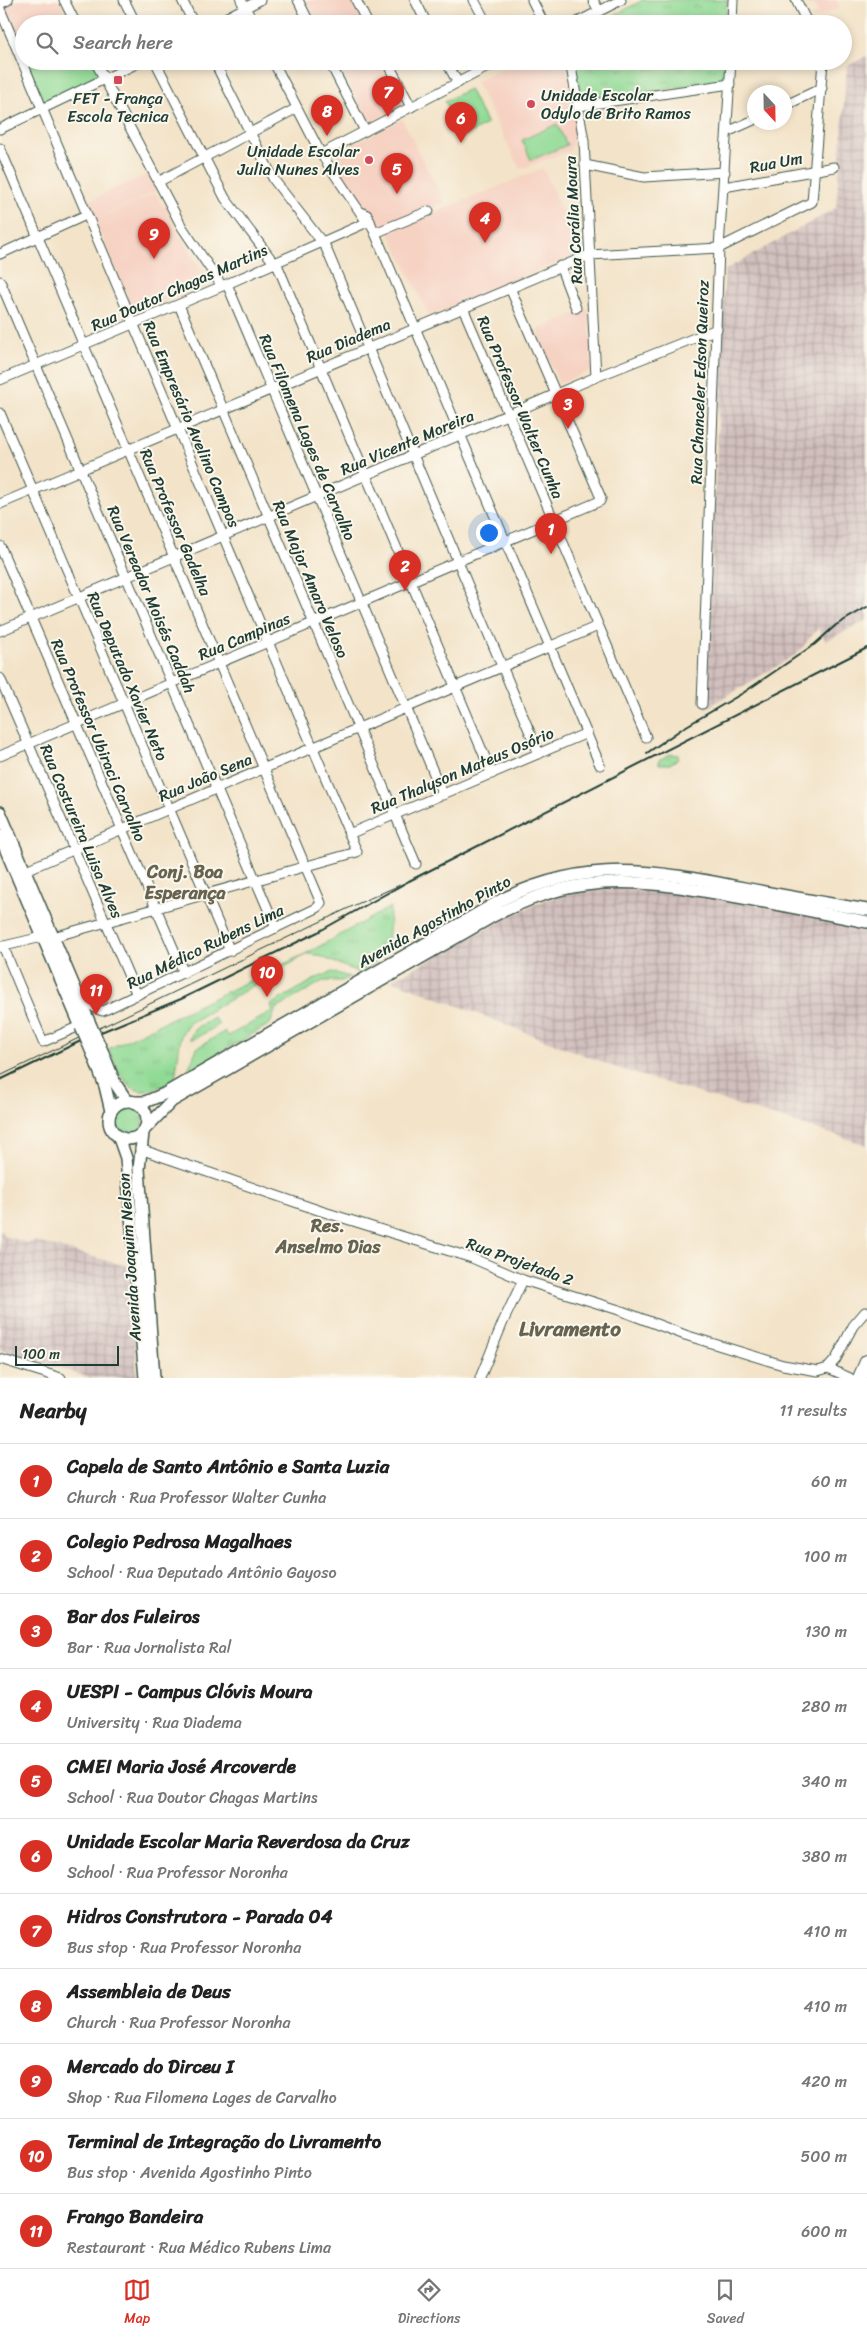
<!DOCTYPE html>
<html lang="en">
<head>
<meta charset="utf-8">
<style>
  body { margin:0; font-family:Sriracha,sans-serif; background:#f6f6f6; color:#222 }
  .compass { position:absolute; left:747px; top:85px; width:45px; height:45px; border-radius:50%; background:#fff; box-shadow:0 2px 8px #0003; rotate:158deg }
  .scale { position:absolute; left:15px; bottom:12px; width:104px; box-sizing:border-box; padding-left:5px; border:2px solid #1f3d34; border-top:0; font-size:14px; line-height:18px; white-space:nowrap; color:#1f3d34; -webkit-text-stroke:4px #fbf7ec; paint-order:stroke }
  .you { position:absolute; left:488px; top:532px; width:18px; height:18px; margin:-12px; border:4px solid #fff; border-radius:50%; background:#1a73e8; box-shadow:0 0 0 8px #1a73e833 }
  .badge { display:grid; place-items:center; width:32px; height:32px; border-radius:50%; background:#d93025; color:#fff; font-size:16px; font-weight:700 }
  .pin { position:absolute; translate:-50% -41px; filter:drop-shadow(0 1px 2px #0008) }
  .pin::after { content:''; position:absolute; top:26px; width:18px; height:15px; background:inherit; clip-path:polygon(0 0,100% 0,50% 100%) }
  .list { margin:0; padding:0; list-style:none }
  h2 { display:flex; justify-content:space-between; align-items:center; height:65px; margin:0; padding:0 20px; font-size:21px }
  h2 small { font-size:16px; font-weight:400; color:#767676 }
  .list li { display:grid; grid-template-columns:32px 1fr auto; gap:15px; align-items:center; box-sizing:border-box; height:75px; padding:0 20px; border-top:1px solid #e0e0e0 }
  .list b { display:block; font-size:19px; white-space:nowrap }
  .list p { margin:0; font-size:16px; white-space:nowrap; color:#767676 }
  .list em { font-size:16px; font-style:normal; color:#767676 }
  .icon { flex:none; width:28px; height:28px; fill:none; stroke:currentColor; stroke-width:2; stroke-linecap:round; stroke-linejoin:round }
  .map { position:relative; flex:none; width:867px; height:1378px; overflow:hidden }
  .search { position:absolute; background:#fff; box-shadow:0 2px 8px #0003; left:15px; right:15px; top:15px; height:55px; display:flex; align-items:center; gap:12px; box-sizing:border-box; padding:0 18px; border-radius:28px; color:#767676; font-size:19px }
  .sheet { height:890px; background:#fff }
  nav { display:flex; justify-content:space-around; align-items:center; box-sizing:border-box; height:70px; border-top:1px solid #e0e0e0; background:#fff; font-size:14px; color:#767676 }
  nav a { display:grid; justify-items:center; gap:2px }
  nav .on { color:#d93025 }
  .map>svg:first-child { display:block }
  .built { fill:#f6d2c3 }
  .industrial { fill:url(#industrial-grid) }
  .grass { fill:url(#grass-tufts); stroke:#588c64 }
  .park { fill:#91da95; stroke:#588c64 }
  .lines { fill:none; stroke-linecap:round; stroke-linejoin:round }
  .minor-casing { stroke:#3f564a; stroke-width:11 }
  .major-casing { stroke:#3f564a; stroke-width:14 }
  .highway-casing { stroke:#3f564a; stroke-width:16 }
  .minor { stroke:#fff; stroke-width:9 }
  .major { stroke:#fff; stroke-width:11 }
  .highway { stroke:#fff; stroke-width:14 }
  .tram { stroke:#1f3d34; stroke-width:1 }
  .rail { stroke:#1f3d34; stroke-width:2 }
  .major-bridge-casing { stroke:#3f564a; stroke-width:14; stroke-linecap:butt }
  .major-bridge { stroke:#fff; stroke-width:11 }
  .poi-dot { fill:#d1495b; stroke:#fbf7ec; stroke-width:2 }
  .labels { text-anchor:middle; stroke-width:4; stroke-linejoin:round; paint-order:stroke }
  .poi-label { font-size:16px; fill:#1f3d34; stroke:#fbf7ec; text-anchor:start }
  .street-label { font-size:16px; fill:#1f3d34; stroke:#fbf7ec }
  .neighbourhood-label { font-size:18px; font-weight:bold; fill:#666451; stroke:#fbf7ec }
  .district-label { font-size:21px; font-weight:bold; fill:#666451; stroke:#fbf7ec }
</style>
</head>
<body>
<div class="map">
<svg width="867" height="1378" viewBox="0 0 867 1378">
  <defs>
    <pattern id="industrial-grid" width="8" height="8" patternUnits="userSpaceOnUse" patternTransform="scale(1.25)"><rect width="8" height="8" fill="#d1bfbd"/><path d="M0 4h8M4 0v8" fill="none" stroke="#a99c9a"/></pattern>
    <pattern id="grass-tufts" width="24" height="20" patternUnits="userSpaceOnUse" patternTransform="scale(1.25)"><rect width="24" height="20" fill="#91da95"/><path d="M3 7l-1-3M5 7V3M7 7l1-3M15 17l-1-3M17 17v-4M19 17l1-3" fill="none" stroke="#7dbc81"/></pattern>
  </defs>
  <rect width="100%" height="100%" fill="#fbf7ec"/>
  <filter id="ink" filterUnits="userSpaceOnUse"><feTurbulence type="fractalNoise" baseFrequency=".02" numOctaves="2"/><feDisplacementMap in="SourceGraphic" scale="10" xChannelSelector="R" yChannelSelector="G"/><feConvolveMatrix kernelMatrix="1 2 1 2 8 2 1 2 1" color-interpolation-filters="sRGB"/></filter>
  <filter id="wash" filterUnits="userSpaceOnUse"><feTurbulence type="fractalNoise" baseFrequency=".0096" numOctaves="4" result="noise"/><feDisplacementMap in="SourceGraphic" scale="20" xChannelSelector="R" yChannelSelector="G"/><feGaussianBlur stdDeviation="1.12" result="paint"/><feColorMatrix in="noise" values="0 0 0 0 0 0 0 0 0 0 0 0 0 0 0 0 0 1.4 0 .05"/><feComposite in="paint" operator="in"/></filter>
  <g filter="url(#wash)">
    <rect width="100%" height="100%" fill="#f3e3c8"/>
    <g class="built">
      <polygon points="20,0 60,0 71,24 24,24 24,45 20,47 4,7"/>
      <polygon points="307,0 352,0 364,24 318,24"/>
      <polygon points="803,0 836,0 840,8 812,19 813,15 818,13 815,5 806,6"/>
      <polygon points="337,61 383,61 405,105 369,123"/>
      <polygon points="516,61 565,61 579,127 569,151 520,169 476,82"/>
      <polygon points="402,119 444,202 381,229 373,212 365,209 336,167 338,152"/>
      <polygon points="543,168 581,253 429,316 389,232"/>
      <polygon points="148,174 156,191 94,220 86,202"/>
      <polygon points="156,193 162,207 166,205 180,238 183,237 200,269 204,268 210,283 135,315 95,220"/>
      <polygon points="589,308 592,370 559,384 537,330"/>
    </g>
    <g class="industrial">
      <polygon points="867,56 867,620 826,641 818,628 797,654 705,709 725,270 836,208 847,66"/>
      <polygon points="615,888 690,891 867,928 867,1145 617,1068 392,980 508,917 545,900 588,890"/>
      <polygon points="0,1229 5,1236 28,1243 34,1241 130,1267 137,1378 91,1378 0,1350"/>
    </g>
    <g class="grass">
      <polygon points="643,0 727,0 726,24 598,24"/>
      <polygon points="574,61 725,61 725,80 582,102"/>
      <polygon points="670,754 678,755 678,759 670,764 659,764 659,760"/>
      <path d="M390,907C388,937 394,931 374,957L375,963L360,973L317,955L307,954L188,1024L181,1035L175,1079C132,1105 126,1086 108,1049L311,951Z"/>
      <polygon points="332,972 350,977 342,981 323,981 276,1009 270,1024 187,1072 197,1048 225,1031 228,1036 273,1011 270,1005 317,978"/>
      <polygon points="214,1017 219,1025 194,1039 190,1039 194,1029"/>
      <circle cx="128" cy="1120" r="16"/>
    </g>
    <g class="park">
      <polygon points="26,61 93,61 101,77 44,102"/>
      <polygon points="469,89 487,124 463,137 445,101"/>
      <polygon points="557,124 567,145 531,160 522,140"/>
    </g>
  </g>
  <g filter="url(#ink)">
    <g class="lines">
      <g class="minor-casing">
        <g id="minor">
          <polyline points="64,0 76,24"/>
          <polyline points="124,0 136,24"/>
          <polyline points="182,0 194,24"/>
          <polyline points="241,0 254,24"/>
          <polyline points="298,0 310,24"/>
          <polyline points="356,0 368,24"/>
          <polyline points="415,0 427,24"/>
          <polyline points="474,0 487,24"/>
          <polyline points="532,0 544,24"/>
          <polyline points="593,0 599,11"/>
          <polyline points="796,0 808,24"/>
          <polyline points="0,4 8,0"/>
          <polyline points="0,9 357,852 53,937"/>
          <polyline points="214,24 260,0"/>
          <polyline points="574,24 621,0"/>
          <polyline points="732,24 733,0"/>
          <polyline points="95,61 182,227 222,286"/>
          <polyline points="155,61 225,198 274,263"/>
          <polyline points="214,61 274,180 322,242"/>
          <polyline points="273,61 321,154 364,218"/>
          <polyline points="329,61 365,131"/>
          <polyline points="387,61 411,107"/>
          <polyline points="446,61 458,83"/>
          <polyline points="570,61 584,141 596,377"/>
          <polyline points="579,106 730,84"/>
          <polyline points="784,106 822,88"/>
          <polyline points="0,129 142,61"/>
          <polyline points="727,132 754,120"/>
          <path d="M0,148L321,903L317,908L103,1011C95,1010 88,1001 79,998"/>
          <polyline points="321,154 499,61"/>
          <polyline points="585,165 644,177 725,172"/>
          <polyline points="158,182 297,108"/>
          <polyline points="724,187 834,167"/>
          <polyline points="361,212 367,215 375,233 600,765"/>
          <polyline points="375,233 429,211"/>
          <polyline points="323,241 539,754"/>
          <polyline points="0,254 86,215"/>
          <polyline points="276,262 492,774"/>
          <polyline points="560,266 576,308"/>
          <polyline points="0,281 276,928"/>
          <polyline points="227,284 443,795"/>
          <polyline points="179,305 416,864"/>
          <polyline points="463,308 646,737"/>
          <polyline points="0,380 227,284 370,221"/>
          <polyline points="0,413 230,951"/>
          <polyline points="0,504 589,255 719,248 812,202 823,61"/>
          <polyline points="0,546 184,973"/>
          <polyline points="0,631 596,377 717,329"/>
          <polyline points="0,678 137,995"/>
          <polyline points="702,704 719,248 731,61"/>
          <polyline points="0,756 600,501 601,498 510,288"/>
          <polyline points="349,834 587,733"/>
          <polyline points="19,873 598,626"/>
          <polyline points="3,946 43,1042 75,1028"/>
          <polyline points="0,947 42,937"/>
          <polyline points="140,1149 321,1211 472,1258 523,1280 619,1310 685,1335 783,1365 818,1371 828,1368 836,1359 853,1326 865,1312"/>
          <polyline points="0,1359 61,1378"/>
          <polyline points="828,1368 850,1378"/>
          <polyline points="480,1378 503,1322 523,1280"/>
        </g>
      </g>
      <g class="major-casing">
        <g id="major">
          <polyline points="0,812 90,1024"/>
          <polyline points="0,836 81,1027"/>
          <polyline points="103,1053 115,1083 127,1101"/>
          <polyline points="94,1057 105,1086 111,1111"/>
          <circle cx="128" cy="1120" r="19"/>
          <path d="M134,1102H145L164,1094L503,899C589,858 654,870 744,888C785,896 826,903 867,910"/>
          <path d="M146,1128L172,1101L495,915C524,901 553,889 585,885C634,878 684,887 732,896C777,904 822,913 867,922"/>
          <polyline points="143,1133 139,1169 154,1378"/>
          <polyline points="119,1138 126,1158 145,1378"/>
        </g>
      </g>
      <g class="highway-casing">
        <polyline id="highway" points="860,1378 867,1362"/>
      </g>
      <use href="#minor" class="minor"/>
      <use href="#major" class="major"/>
      <use href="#highway" class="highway"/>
      <polyline class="tram" points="0,1076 357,904 409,881"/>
      <g class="rail">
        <polyline points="647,753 683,728 743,693 815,644 836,625 867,607"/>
        <polyline points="0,1080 89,1037 181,999 318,932 409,881 867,648"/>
      </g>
      <g class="major-bridge-casing">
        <g id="major-bridge">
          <polyline points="90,1024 103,1053"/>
          <polyline points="81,1027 94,1057"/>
        </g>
      </g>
      <use href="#major-bridge" class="major-bridge"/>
    </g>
  </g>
  <g class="poi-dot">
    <rect x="113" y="75" width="10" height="10" rx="2.5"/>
    <circle cx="531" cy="104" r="5"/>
    <circle cx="369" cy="160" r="5"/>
  </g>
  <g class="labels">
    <g class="poi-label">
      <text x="541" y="101">Unidade Escolar<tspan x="541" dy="18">Odylo de Brito Ramos</tspan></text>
      <text x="118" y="104" text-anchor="middle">FET - França<tspan x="118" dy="18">Escola Tecnica</tspan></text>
      <text x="359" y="157" text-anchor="end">Unidade Escolar<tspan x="359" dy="18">Julia Nunes Alves</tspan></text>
    </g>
    <g class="street-label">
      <text transform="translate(776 162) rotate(-11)" y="6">Rua Um</text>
      <text transform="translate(573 220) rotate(-93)" y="6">Rua Corália Moura</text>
      <text transform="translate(179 287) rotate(-24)" y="6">Rua Doutor Chagas Martins</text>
      <text transform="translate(348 340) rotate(-23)" y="6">Rua Diadema</text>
      <text transform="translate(699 382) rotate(-88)" y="6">Rua Chanceler Edson Queiroz</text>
      <text transform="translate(521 407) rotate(67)" y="6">Rua Professor Walter Cunha</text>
      <text transform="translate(192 424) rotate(67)" y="6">Rua Empresário Avelino Campos</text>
      <text transform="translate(308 437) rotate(67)" y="6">Rua Filomena Lages de Carvalho</text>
      <text transform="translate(407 442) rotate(-23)" y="6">Rua Vicente Moreira</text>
      <text transform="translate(176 522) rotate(67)" y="6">Rua Professor Gadelha</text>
      <text transform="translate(311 579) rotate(67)" y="6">Rua Major Amaro Veloso</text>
      <text transform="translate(152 599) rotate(67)" y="6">Rua Vereador Moisés Caddah</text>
      <text transform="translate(244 636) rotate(-23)" y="6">Rua Campinas</text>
      <text transform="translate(128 676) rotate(67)" y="6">Rua Deputado Xavier Neto</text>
      <text transform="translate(99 740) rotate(67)" y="6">Rua Professor Ubiraci Carvalho</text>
      <text transform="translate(462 770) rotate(-23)" y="6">Rua Thalyson Mateus Osório</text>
      <text transform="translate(205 777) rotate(-23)" y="6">Rua João Sena</text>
      <text transform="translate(82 831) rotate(67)" y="6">Rua Costureira Luisa Alves</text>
      <text transform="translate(434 921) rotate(-29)" y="6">Avenida Agostinho Pinto</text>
      <text transform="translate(205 946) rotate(-26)" y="6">Rua Médico Rubens Lima</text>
      <text transform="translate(129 1257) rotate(-94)" y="6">Avenida Joaquim Nelson</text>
      <text transform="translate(520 1261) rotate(20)" y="6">Rua Projetada 2</text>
    </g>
    <g class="neighbourhood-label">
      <text x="185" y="878">Conj. Boa<tspan x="185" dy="21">Esperança</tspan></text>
      <text x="328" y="1232">Res.<tspan x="328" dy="21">Anselmo Dias</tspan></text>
    </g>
    <g class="district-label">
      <text x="570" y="1336">Livramento</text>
    </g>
  </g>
</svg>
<svg class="compass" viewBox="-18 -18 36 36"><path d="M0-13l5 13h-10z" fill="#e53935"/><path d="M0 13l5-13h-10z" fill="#767676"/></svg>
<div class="scale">100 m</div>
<div class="you"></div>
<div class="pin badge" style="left:551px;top:554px">1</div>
<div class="pin badge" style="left:405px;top:591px">2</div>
<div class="pin badge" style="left:568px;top:429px">3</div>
<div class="pin badge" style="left:485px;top:243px">4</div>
<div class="pin badge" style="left:397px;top:194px">5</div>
<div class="pin badge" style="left:461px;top:143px">6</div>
<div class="pin badge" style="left:388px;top:117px">7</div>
<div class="pin badge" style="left:327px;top:136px">8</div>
<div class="pin badge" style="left:154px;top:259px">9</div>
<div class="pin badge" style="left:267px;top:997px">10</div>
<div class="pin badge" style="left:96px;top:1015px">11</div>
<div class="search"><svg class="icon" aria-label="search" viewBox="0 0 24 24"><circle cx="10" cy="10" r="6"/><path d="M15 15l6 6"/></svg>Search here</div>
</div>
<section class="sheet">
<h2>Nearby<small>11 results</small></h2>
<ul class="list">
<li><span class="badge">1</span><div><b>Capela de Santo Antônio e Santa Luzia</b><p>Church · Rua Professor Walter Cunha</p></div><em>60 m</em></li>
<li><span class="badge">2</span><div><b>Colegio Pedrosa Magalhaes</b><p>School · Rua Deputado Antônio Gayoso</p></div><em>100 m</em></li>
<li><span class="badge">3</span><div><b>Bar dos Fuleiros</b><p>Bar · Rua Jornalista Ral</p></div><em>130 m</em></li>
<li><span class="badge">4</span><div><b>UESPI - Campus Clóvis Moura</b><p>University · Rua Diadema</p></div><em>280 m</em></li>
<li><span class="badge">5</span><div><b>CMEI Maria José Arcoverde</b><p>School · Rua Doutor Chagas Martins</p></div><em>340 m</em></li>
<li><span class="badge">6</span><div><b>Unidade Escolar Maria Reverdosa da Cruz</b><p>School · Rua Professor Noronha</p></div><em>380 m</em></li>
<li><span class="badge">7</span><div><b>Hidros Construtora - Parada 04</b><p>Bus stop · Rua Professor Noronha</p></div><em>410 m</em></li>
<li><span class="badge">8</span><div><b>Assembleia de Deus</b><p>Church · Rua Professor Noronha</p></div><em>410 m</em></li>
<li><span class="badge">9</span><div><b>Mercado do Dirceu I</b><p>Shop · Rua Filomena Lages de Carvalho</p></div><em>420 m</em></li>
<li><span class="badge">10</span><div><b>Terminal de Integração do Livramento</b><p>Bus stop · Avenida Agostinho Pinto</p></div><em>500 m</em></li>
<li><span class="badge">11</span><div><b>Frango Bandeira</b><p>Restaurant · Rua Médico Rubens Lima</p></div><em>600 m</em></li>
</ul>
</section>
<nav>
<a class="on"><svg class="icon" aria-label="map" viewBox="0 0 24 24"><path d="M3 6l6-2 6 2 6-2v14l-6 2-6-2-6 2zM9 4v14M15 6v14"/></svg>Map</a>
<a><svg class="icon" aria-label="directions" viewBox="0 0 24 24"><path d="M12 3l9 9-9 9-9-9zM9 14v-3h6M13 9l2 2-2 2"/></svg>Directions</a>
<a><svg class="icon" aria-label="saved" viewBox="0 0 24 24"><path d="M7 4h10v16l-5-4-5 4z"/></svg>Saved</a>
</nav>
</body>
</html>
